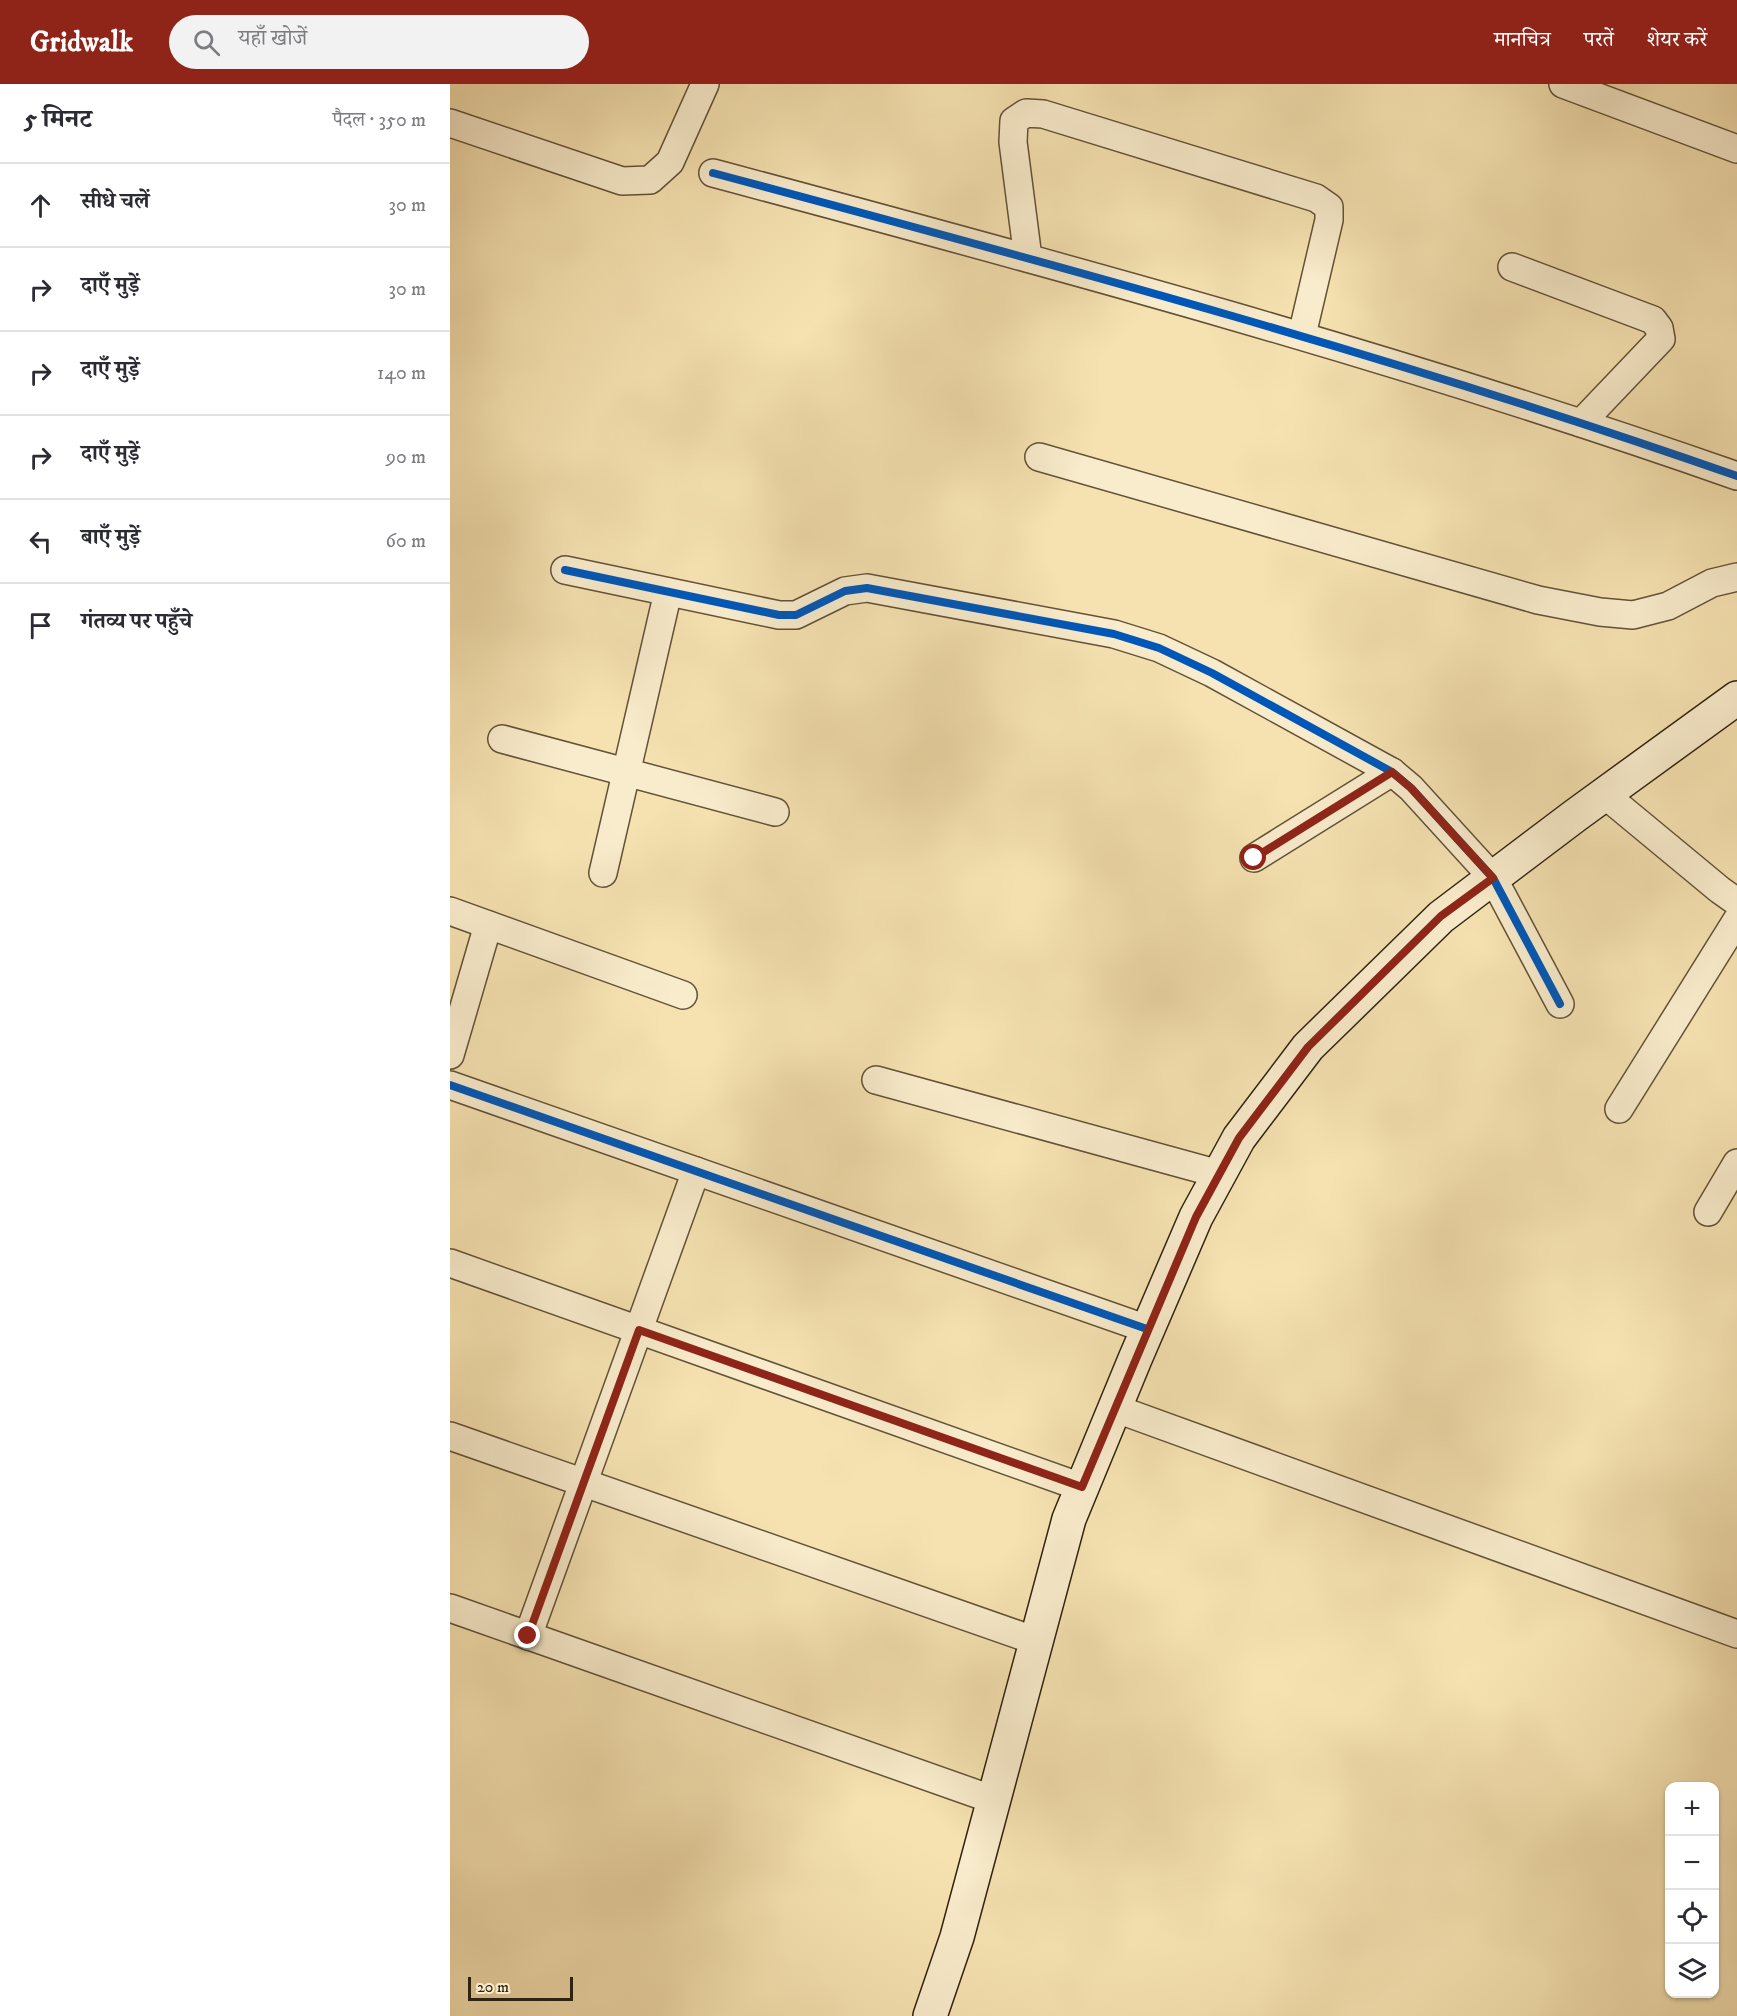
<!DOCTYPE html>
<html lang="hi">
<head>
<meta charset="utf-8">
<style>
  body { margin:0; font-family:"IM FELL DW Pica","Noto Serif Devanagari",serif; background:#f2f2f3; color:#2b2b33 }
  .controls { position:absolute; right:18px; bottom:18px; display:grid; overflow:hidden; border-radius:12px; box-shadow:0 2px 4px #0004 }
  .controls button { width:54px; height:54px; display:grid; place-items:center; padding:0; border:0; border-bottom:2px solid #e1e1e2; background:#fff; color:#2b2b33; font:30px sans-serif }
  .scale { position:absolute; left:18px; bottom:15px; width:105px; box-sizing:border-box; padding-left:6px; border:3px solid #30220f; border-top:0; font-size:16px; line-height:21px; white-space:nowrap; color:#30220f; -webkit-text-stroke:4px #f9eccc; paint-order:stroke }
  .stop { position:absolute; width:18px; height:18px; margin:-14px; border:4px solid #8f2418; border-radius:50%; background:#fff }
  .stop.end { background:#8f2418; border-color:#fff; box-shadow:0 2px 6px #0008 }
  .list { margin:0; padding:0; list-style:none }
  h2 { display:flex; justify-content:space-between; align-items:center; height:78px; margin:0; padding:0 24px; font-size:26px }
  h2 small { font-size:20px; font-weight:400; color:#7c7c81 }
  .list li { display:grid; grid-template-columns:39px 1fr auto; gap:18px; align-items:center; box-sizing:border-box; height:84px; padding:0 24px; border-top:2px solid #e1e1e2 }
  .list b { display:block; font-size:22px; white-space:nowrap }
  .list em { font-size:20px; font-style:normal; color:#7c7c81 }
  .icon { flex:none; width:33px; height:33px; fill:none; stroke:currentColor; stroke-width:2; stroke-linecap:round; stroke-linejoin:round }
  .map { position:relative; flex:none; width:1287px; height:1932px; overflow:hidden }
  header { display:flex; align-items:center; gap:36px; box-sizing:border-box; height:84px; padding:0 30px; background:#8f2418; color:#fff }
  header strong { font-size:28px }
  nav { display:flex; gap:33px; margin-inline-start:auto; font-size:21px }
  .search { width:420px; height:54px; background:#f2f2f3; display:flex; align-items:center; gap:15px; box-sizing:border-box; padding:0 21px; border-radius:33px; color:#7c7c81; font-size:22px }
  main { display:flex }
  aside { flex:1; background:#fff }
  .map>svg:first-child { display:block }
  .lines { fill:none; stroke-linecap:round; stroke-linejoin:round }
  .street-casing { stroke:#625238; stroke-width:30 }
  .secondary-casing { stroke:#30220f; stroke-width:36 }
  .street { stroke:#f9eccc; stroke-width:27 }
  .secondary { stroke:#f9eccc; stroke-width:33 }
  .cycleway-casing { stroke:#f9eccc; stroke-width:11 }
  .cycleway { stroke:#0057b8; stroke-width:8 }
  .route { stroke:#8f2418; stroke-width:8 }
</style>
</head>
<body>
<header>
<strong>Gridwalk</strong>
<div class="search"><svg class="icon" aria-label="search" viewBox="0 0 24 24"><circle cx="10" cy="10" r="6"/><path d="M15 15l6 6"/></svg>यहाँ खोजें</div>
<nav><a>मानचित्र</a><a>परतें</a><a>शेयर करें</a></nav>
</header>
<main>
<aside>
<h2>5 मिनट<small>पैदल · 350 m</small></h2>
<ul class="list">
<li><svg class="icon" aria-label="ahead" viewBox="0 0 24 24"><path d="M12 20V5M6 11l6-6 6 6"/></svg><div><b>सीधे चलें</b></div><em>30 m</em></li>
<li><svg class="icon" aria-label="right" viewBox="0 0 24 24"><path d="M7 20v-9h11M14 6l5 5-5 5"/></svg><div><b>दाएँ मुड़ें</b></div><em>30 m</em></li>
<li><svg class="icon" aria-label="right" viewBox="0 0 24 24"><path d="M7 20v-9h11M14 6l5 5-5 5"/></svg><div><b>दाएँ मुड़ें</b></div><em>140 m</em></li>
<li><svg class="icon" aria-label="right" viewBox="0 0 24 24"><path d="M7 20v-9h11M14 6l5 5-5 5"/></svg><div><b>दाएँ मुड़ें</b></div><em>90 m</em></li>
<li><svg class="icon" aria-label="left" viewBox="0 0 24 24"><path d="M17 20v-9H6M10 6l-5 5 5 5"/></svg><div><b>बाएँ मुड़ें</b></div><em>60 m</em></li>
<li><svg class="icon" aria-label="arrive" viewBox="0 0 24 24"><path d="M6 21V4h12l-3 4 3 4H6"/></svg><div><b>गंतव्य पर पहुँचे</b></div></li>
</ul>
</aside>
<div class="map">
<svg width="1287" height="1932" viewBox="0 0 1287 1932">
  <rect width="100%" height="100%" fill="#f6e2b1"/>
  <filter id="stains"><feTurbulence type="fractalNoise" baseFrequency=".00333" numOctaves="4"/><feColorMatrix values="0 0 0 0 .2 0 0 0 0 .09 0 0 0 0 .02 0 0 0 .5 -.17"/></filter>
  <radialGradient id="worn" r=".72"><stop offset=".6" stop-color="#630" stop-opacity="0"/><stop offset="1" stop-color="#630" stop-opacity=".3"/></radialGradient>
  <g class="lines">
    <g class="street-casing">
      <g id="street">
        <polyline points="1113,0 1287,65"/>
        <polyline points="0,39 172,97 200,96 220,78 255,0"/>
        <path d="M263,89C607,181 951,274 1287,392"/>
        <polyline points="578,174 563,58 564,37 576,29 593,30 866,114 879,123 879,136 852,251"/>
        <polyline points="1062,183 1203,236 1209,244 1211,255 1131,339"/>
        <polyline points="589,373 1088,516 1150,528 1183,531 1218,522 1262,499 1287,493"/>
        <polyline points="115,486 329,531 346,531 395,507 417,504 664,550 709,564 762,589 942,688 961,704 1043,794 1110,920"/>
        <polyline points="52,655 325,728"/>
        <polyline points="1154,710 1270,806 1287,818"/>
        <polyline points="804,774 942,688"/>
        <polyline points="153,789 218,508"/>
        <polyline points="0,827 233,911"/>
        <polyline points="0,971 38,841"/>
        <polyline points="426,996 769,1090"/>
        <polyline points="0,1001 697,1245"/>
        <polyline points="1169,1025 1287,836"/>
        <polyline points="1258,1128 1287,1079"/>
        <polyline points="0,1179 631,1403"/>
        <polyline points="664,1324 1287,1550"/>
        <polyline points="0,1352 586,1557"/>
        <polyline points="0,1524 544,1716"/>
        <polyline points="78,1552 246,1087"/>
      </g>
    </g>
    <g class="secondary-casing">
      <polyline id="secondary" points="480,1932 507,1853 619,1435 685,1275 746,1133 789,1054 858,963 991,833 1126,731 1287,614"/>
    </g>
    <use href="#street" class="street"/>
    <use href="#secondary" class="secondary"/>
    <g class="cycleway-casing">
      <g id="cycleway">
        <path d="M263,89C607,181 951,274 1287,392"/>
        <polyline points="115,486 329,531 346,531 395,507 417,504 664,550 709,564 762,589 942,688 961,704 1043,794 1110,920"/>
        <polyline points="0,1001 697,1245"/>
      </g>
    </g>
    <use href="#cycleway" class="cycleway"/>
  </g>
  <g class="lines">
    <polyline class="route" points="78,1552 189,1246 632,1403 746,1133 789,1054 858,963 991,832 1043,794 961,704 942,688 804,774"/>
  </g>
  <rect width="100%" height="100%" filter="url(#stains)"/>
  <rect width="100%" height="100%" fill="url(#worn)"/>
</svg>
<div class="controls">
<button>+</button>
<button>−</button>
<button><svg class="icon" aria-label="locate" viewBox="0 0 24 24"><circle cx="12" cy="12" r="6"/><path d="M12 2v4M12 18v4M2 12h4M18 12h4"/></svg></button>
<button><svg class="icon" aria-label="layers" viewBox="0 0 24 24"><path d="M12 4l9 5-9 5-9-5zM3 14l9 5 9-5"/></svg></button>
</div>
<div class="scale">20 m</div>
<div class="stop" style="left:804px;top:774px"></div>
<div class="stop end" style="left:78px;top:1552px"></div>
</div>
</main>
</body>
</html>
